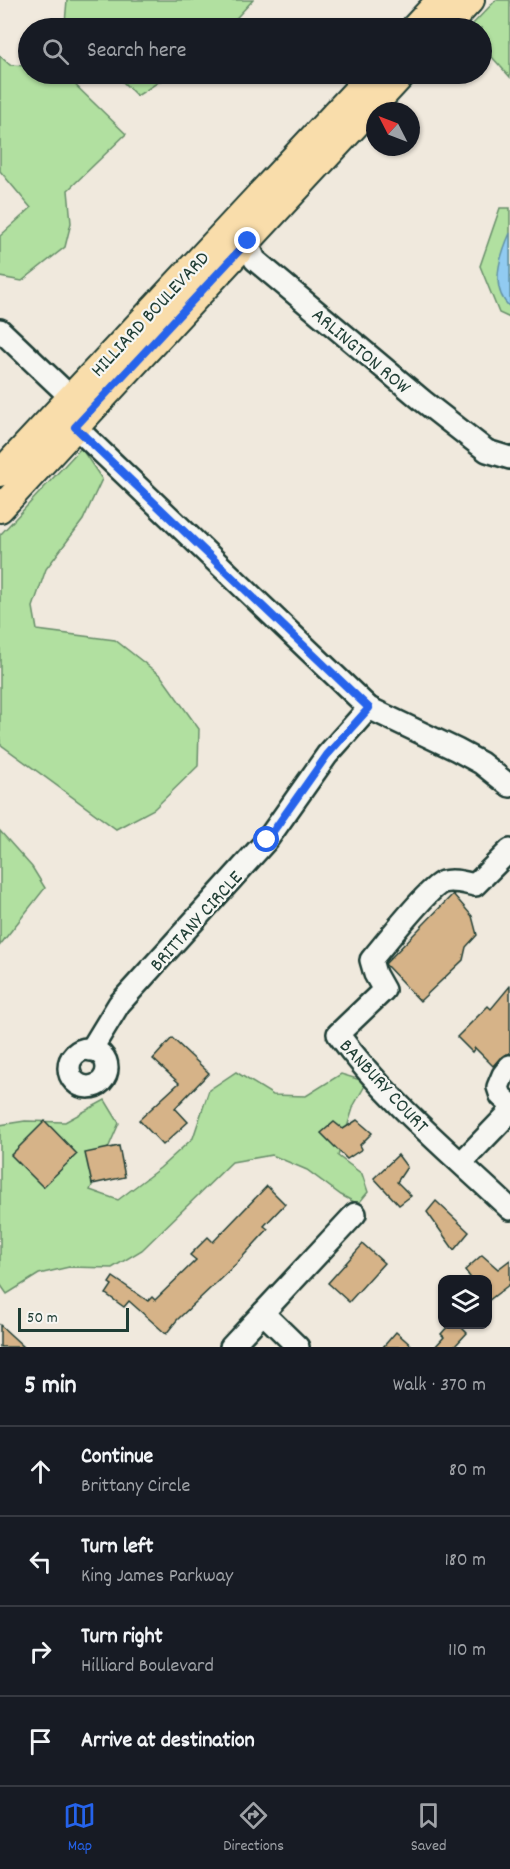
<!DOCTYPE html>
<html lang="en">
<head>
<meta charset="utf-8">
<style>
  body { margin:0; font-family:Dekko,sans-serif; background:#242831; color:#f1f3f6 }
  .controls { position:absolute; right:18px; bottom:18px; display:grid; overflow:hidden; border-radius:12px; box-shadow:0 2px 4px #0004 }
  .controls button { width:54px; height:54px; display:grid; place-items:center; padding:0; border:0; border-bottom:2px solid #363941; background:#171b24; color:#f1f3f6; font:30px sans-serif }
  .compass { position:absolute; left:366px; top:102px; width:54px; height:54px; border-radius:50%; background:#171b24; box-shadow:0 2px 4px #0004; rotate:312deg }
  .scale { position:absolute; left:18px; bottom:15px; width:111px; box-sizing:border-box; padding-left:6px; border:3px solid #1f3d34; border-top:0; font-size:16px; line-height:21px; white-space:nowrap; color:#1f3d34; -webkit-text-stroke:4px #f6f6f2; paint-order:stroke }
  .stop { position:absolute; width:18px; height:18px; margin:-14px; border:4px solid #2563eb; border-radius:50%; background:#fff }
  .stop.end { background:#2563eb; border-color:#fff; box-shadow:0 2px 6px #0008 }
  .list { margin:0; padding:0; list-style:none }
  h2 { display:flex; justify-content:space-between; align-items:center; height:78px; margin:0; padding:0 24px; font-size:26px }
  h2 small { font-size:20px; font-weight:400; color:#9ea1a6 }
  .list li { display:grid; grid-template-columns:39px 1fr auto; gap:18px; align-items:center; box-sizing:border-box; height:90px; padding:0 24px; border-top:2px solid #363941 }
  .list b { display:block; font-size:22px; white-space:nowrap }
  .list p { margin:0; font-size:20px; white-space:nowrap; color:#9ea1a6 }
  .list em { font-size:20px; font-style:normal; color:#9ea1a6 }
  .icon { flex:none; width:33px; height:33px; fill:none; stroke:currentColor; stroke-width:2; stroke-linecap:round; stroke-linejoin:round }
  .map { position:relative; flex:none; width:510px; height:1347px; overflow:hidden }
  .search { position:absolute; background:#171b24; box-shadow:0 2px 4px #0004; left:18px; right:18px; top:18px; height:66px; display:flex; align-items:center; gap:15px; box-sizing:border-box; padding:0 21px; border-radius:33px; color:#9ea1a6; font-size:22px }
  .sheet { height:438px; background:#171b24 }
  nav { display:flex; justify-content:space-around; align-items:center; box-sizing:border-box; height:84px; border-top:2px solid #363941; background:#171b24; font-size:16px; color:#9ea1a6 }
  nav a { display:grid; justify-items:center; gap:3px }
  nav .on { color:#2563eb }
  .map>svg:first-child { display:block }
  .green { fill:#b1e0a0; stroke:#688e6a; stroke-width:1.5 }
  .water { fill:#91cbf1; stroke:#6392a5; stroke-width:1.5 }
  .building { fill:#d6b388; stroke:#1f3d34; stroke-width:1.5 }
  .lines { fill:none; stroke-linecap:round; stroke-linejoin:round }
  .minor-casing { stroke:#1f3d34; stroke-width:26 }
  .major-casing { stroke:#1f3d34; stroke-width:30 }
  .minor { stroke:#f6f6f2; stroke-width:21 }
  .major { stroke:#f9ddab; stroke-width:26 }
  .route { stroke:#2563eb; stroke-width:8 }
  .labels { text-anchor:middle; stroke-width:4.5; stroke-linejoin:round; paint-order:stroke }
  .street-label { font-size:20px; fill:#1f3d34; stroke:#f6f6f2 }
</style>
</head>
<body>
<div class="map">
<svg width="510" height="1347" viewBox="0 0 510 1347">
  <rect width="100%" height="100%" fill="#f0e9dd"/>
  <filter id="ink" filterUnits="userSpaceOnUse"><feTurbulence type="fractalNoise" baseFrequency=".0167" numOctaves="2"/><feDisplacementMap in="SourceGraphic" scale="12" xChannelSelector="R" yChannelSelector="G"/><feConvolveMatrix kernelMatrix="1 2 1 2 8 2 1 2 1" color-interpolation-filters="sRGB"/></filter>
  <g filter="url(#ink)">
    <g class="green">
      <polygon points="67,0 253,0 227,28 70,28 65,23"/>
      <polygon points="496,0 510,0 510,77 482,46 482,28 469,28"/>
      <polygon points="0,56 10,65 28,66 28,74 64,74 126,134 68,190 71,223 65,247 22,281 0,277 0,236 31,208 0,171"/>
      <polygon points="115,74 171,74 137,96"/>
      <polygon points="500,208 510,208 510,318 499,313 480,266"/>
      <polygon points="81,448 102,479 83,520 46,569 33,607 37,630 115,640 161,676 199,729 198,766 154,809 116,829 0,744 0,535"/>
      <polygon points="0,831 32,867 45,888 0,945"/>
      <polygon points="236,1072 273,1095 306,1096 341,1074 367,1082 354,1105 338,1156 362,1174 368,1192 358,1204 341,1195 307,1170 272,1155 232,1162 142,1250 112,1268 69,1267 39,1274 7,1294 0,1284 0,1125 25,1121 65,1122 105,1100 119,1123 90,1190 118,1200 160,1168 193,1138 209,1090"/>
    </g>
    <path class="water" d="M510,233V307C489,288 500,256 510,233Z"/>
    <g class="building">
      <polygon points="453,894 472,916 477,935 466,947 463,960 420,1001 385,964"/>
      <polygon points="510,986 510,1054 500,1058 493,1066 475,1048 472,1052 457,1037 488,1006 491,1009"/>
      <polygon points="172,1038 209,1073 175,1108 188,1122 163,1145 139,1120 179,1083 153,1059"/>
      <polygon points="357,1120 372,1133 360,1145 362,1149 347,1159 321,1133 334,1122 343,1129"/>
      <polygon points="45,1121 77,1154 43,1187 11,1155"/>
      <polygon points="119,1146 125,1177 92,1184 85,1153"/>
      <polygon points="398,1155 407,1167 397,1182 411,1196 399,1205 374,1178"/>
      <polygon points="267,1186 285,1204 264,1226 268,1229 236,1264 177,1320 166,1334 129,1301 124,1307 106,1294 112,1285 109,1283 113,1277 148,1301 152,1297 155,1300 196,1260 190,1255 208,1237 213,1242"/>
      <polygon points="436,1201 469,1232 454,1250 427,1212"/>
      <polygon points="363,1244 384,1263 349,1302 328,1283"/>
      <polygon points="482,1255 498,1269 510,1260 510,1284 488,1301 488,1280 472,1280 465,1270"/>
      <polygon points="450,1324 458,1324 467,1333 454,1347 435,1347 444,1337 441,1334"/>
      <polygon points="0,1325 24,1347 0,1347"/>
      <polygon points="396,1332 413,1347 383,1347"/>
    </g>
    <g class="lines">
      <g class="minor-casing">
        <g id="minor">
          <polyline points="241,228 255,260 423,401 487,451 510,458"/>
          <polyline points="0,330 81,407"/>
          <polyline points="65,417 369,708 457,750 481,763 510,786"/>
          <path d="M510,850L475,885C465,883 453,879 443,882C429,887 383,946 371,960L375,974L384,990L338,1034C386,1100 451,1153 510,1209"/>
          <circle cx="88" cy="1068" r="19"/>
          <polyline points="91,1050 119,1004 267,840 327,755 369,708"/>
          <polyline points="510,1066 503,1075 498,1087 501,1096 510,1104"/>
          <polyline points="461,1163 510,1112"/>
          <polyline points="263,1313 298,1347"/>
          <polyline points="231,1347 355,1214"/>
        </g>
      </g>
      <g class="major-casing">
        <g id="major">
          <polyline points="414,28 440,0"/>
          <polyline points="445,28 471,0"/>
          <polyline points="0,473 372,74"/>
          <polyline points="0,509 403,74"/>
        </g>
      </g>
      <use href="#minor" class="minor"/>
      <use href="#major" class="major"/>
    </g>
  </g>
  <g class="lines" filter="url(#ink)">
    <polyline class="route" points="248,241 75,427 369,708 327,755 267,840"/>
  </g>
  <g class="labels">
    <g class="street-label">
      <text transform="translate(149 313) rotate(-47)" y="7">HILLIARD BOULEVARD</text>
      <text transform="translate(362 350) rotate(40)" y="7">ARLINGTON ROW</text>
      <text transform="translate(195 920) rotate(-48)" y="7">BRITTANY CIRCLE</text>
      <text transform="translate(385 1085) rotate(47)" y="7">BANBURY COURT</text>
    </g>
  </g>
</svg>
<div class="controls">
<button><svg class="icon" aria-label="layers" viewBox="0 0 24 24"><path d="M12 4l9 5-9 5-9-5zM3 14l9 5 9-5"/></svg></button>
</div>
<svg class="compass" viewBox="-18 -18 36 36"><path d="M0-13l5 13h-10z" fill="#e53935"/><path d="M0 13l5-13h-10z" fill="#9ea1a6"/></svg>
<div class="scale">50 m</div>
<div class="stop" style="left:267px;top:840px"></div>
<div class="stop end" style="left:248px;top:241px"></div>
<div class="search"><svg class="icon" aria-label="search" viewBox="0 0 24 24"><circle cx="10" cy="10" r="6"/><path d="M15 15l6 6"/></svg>Search here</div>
</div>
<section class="sheet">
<h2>5 min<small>Walk · 370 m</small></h2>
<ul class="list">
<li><svg class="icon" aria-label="ahead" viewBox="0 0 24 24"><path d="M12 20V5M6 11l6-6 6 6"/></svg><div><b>Continue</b><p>Brittany Circle</p></div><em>80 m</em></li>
<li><svg class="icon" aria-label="left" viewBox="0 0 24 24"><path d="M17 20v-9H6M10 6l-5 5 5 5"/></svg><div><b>Turn left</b><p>King James Parkway</p></div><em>180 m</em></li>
<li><svg class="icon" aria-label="right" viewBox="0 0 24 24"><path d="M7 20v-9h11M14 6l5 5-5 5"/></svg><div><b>Turn right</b><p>Hilliard Boulevard</p></div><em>110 m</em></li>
<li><svg class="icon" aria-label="arrive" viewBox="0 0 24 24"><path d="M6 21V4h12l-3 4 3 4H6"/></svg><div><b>Arrive at destination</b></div></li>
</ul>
</section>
<nav>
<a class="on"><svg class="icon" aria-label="map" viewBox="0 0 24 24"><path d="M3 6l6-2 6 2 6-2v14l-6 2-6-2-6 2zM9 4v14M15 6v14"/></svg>Map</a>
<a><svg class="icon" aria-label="directions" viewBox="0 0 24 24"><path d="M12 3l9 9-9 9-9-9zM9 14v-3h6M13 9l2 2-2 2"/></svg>Directions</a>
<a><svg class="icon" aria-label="saved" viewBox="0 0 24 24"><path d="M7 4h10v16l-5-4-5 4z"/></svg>Saved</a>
</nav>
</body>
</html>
